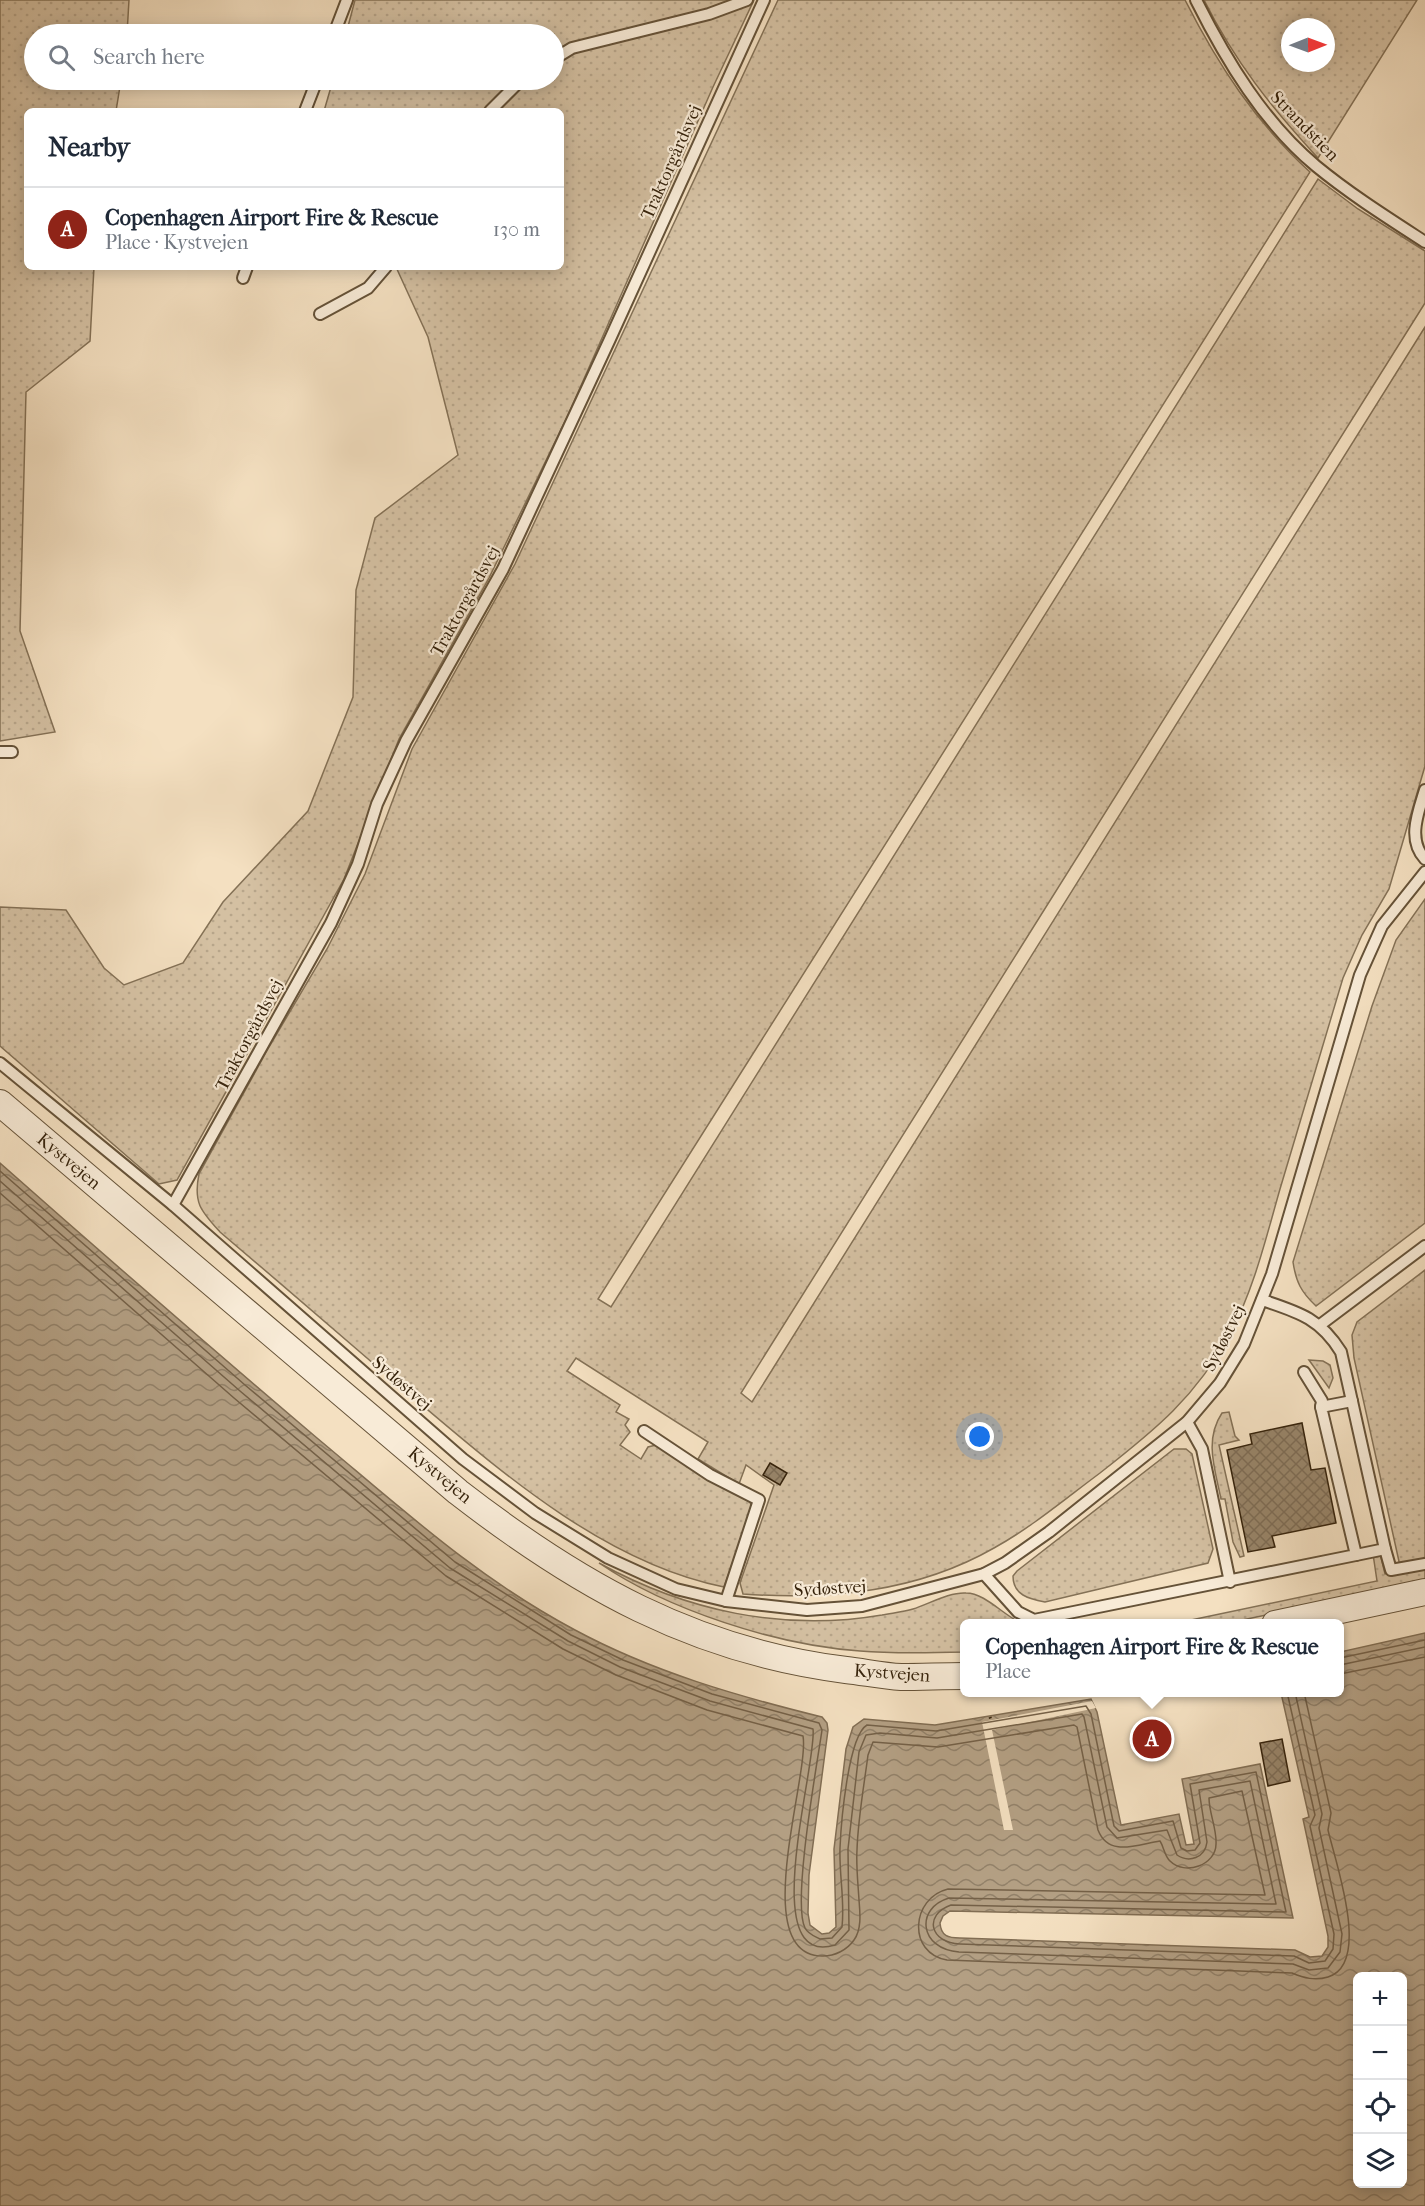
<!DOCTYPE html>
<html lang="en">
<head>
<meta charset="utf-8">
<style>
  body { margin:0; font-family:"IM FELL French Canon",serif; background:#f6f6f7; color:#1f2937 }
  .controls { position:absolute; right:18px; bottom:18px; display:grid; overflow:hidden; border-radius:9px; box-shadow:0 3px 15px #0003 }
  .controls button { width:54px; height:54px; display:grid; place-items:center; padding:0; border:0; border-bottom:2px solid #e0e1e3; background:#fff; color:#1f2937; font:30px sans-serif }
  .compass { position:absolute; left:1281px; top:18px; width:54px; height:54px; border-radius:50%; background:#fff; box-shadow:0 3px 15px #0003; rotate:89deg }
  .you { position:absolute; left:980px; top:1437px; width:21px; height:21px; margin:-15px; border:4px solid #fff; border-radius:50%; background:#1a73e8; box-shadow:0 0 0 9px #1a73e833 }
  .badge { display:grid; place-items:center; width:39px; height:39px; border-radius:50%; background:#8f2418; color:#fff; font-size:20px; font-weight:700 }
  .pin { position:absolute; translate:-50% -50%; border:3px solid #fff; box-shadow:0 2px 6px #0006 }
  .popup { position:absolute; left:960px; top:1619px; width:384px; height:78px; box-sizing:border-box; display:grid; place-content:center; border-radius:9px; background:#fff; filter:drop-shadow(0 2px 4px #0005); font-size:20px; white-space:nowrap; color:#747a83 }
  .popup b { font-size:22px; color:#1f2937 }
  .popup::after { content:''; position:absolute; left:50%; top:100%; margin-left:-12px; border:12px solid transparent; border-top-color:#fff }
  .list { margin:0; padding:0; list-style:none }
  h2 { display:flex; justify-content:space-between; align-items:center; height:78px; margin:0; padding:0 24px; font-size:26px }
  h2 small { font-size:20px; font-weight:400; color:#747a83 }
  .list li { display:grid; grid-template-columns:39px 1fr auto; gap:18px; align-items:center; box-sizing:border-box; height:84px; padding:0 24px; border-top:2px solid #e0e1e3 }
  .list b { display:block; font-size:22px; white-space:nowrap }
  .list p { margin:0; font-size:20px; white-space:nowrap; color:#747a83 }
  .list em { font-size:20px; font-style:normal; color:#747a83 }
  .icon { flex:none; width:33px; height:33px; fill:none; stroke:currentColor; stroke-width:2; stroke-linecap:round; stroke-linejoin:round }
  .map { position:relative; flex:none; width:1425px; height:2206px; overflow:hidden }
  .search { position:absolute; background:#fff; box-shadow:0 3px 15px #0003; left:24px; top:24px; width:540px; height:66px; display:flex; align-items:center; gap:15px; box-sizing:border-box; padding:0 21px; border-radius:33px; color:#747a83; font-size:22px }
  .panel { position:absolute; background:#fff; box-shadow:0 3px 15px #0003; left:24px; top:108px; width:540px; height:162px; border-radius:9px }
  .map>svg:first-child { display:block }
  .grass { fill:url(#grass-dots); stroke:#847156; stroke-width:1.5; fill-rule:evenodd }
  .water { fill:url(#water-waves); stroke:#816d53; stroke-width:1.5; fill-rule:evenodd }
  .pier { fill:#f4e0c1 }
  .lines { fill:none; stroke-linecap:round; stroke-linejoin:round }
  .shore { stroke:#746047; stroke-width:1.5 }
  .building { fill:url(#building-cross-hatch); stroke:#35220b; stroke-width:1.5 }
  .service-casing { stroke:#655238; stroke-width:14 }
  .tertiary-casing { stroke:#655238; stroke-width:28 }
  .path { stroke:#35220b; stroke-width:3; stroke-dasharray:1.5 3; stroke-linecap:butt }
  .service { stroke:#f8ebd7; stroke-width:10 }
  .tertiary { stroke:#f8ebd7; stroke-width:26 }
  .labels { text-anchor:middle; stroke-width:4.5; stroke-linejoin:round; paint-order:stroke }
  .street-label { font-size:18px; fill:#35220b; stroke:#f8ebd7 }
</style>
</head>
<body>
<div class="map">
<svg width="1425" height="2206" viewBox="0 0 1425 2206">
  <defs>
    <pattern id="grass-dots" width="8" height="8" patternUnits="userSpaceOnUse" patternTransform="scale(1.5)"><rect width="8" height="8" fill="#d4c0a2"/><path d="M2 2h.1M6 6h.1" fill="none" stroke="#b7a58a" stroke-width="1.8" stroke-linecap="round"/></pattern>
    <pattern id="water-waves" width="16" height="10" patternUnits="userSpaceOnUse" patternTransform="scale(1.5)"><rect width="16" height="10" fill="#b39f83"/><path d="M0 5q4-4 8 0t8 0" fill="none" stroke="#928169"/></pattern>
    <pattern id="building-cross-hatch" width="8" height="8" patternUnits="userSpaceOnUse" patternTransform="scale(1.5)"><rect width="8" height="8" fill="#98856a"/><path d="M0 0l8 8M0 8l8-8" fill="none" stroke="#7d6c55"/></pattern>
  </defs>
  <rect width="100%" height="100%" fill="#f4e0c1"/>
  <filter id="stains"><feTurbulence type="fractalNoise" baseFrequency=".00333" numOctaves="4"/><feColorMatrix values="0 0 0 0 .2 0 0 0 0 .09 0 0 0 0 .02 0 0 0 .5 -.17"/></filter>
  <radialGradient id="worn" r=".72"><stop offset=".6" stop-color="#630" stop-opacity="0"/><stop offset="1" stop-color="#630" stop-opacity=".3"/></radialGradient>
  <g class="grass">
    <polygon points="0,0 129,0 127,34 34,34 34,80 121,80 116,111 27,111 27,267 94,267 90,341 26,392 20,631 55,732 0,741"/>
    <polygon points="355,0 754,0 713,87 568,415 489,578 399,739 344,879 177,1180 159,1184 0,1046 0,907 66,910 104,968 124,985 183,963 223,902 308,811 353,697 356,590 375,518 458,455 428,337 396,267 561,267 561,111 324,111 333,80 554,80 554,34 346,34"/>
    <path d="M778,0H1185C1218,65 1256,123 1310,172L598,1299L611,1307L1318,179L1358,209L1425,251V303L741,1393L752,1402L1425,327V766L1389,889L1362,935L1343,978C1322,1048 1301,1119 1280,1189C1266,1238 1254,1289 1230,1334C1196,1397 1155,1430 1100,1473C1065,1499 1032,1527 994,1548C917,1592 831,1600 743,1594L740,1583L774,1485L746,1465L739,1484L698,1459L708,1442L576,1358L567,1371L620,1405L616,1412L629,1419L625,1425L630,1432L620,1445L641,1459L648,1447L656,1445L750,1502L752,1508L724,1587C599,1562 491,1463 396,1383C337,1332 279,1282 220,1232C201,1211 193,1203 199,1174L269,1047L327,949L365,874L412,749L515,564Z"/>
    <path d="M1204,0H1417L1318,158C1271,107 1235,62 1204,0ZM1290,27H1326V63H1290Z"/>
    <path d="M1425,899V1223L1316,1306C1301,1292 1296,1282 1293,1262L1372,1006L1396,940Z"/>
    <polygon points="1425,1270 1425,1561 1400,1566 1354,1358 1352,1335 1357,1322"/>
    <polygon points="1309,1360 1323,1361 1330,1365 1333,1378 1329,1388"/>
    <path d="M1229,1412L1235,1436L1239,1440L1219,1445L1244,1556L1240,1557L1233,1542L1225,1499H1221C1215,1469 1204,1440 1222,1413Z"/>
    <path d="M1174,1449H1186L1192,1454L1213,1549L1208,1563L1045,1602C1029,1599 1013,1595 1013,1576L1017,1571Z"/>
    <polygon points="1380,1553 1385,1574 1425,1567 1425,1582 1228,1623 1172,1624 1377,1581 1373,1554"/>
    <path d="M599,1563C686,1611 783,1632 882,1615C892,1613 903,1612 913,1609C929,1604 949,1592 966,1593C985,1593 1003,1615 1021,1623L964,1624V1652C930,1653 894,1654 860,1651C776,1645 668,1610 599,1563Z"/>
  </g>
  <path class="water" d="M0,1163C105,1256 210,1347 317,1438C401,1508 477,1578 575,1630C653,1672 737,1696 822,1717L827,1723L828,1730L809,1875L808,1913L810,1925L822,1934L829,1933L836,1927L834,1849L846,1749L853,1727L864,1719L935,1725L1091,1699L1097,1712L1121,1825L1179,1814L1186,1845L1194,1844L1182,1779L1260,1764L1293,1918L950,1911L943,1916L940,1923C941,1936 948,1938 960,1938L1295,1950L1310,1957L1322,1956L1328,1947V1936L1303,1819L1309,1817L1281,1693L1340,1692V1652L1425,1633V2206H0ZM1358,1976H1402V2184H1358Z"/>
  <polygon class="pier" points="1092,1701 1096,1708 992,1730 1013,1830 1004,1830 982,1722"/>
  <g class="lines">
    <g class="shore">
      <path d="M0,1171L245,1385L455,1562L571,1635L623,1660L712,1694L819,1723L822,1730C817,1765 792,1902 805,1928C808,1934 814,1936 820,1939L832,1938L842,1927C845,1901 839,1875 840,1848C841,1824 848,1736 867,1725L936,1731L1086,1706L1091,1714L1114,1826L1119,1831L1173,1821L1181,1848L1187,1851L1195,1850L1200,1843L1190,1784L1256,1772L1286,1912L951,1905C923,1915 930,1943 960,1944L1294,1956L1309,1963L1325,1961L1333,1949L1334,1934L1310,1826L1315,1815L1287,1692"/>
      <path d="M0,1181L240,1391L450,1568L568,1641L620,1667L710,1701L813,1729C818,1761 755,1970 835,1945L849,1930L848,1849L859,1752L866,1735L880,1733L937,1738L1082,1714L1084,1717L1107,1827L1117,1838L1167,1830L1177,1855C1189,1863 1205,1858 1207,1842L1199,1790L1250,1781L1276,1904L949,1898C915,1908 919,1949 959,1952L1293,1964L1309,1970L1328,1968L1340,1952L1342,1934L1319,1828L1322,1814L1295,1692"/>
      <path d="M0,1193L234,1398L446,1576L563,1649L616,1675L707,1710L803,1736C810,1775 747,1957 823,1956C835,1956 847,1950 854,1940C862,1929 860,1912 859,1900C858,1883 856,1866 857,1850C858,1818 864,1786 868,1755L873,1742L938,1747L1074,1725L1077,1727L1098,1830C1109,1858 1138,1844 1160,1841C1164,1847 1164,1855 1170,1861C1185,1876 1216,1865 1216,1844C1217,1829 1209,1813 1209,1798L1242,1791L1265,1895L948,1889C911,1898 907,1953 947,1960L1292,1973C1304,1978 1315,1981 1328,1977C1372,1964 1335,1861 1328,1830L1331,1813L1304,1692"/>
      <polyline points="1340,1658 1425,1640"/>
      <polyline points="1340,1665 1425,1647"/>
      <polyline points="1340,1674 1425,1657"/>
    </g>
  </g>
  <g class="building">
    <polygon points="1302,1423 1311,1470 1325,1468 1336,1523 1272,1536 1275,1547 1248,1552 1227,1450 1252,1444 1250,1434"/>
    <polygon points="770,1463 787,1473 780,1485 763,1475"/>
    <polygon points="1282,1739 1290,1781 1268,1786 1260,1743"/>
  </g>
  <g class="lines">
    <g class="service-casing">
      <g id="service">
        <path d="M1196,0C1226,60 1264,123 1316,166C1350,194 1388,218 1425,242"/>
        <polyline points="334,34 347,0"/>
        <polyline points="554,59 572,48 709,14 747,0"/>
        <polyline points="305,111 317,80"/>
        <polyline points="490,111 521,80"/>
        <polyline points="243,278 247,267"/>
        <polyline points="320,314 368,288 386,267"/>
        <polyline points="0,752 12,752"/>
        <path d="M1425,790C1418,813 1407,840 1425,859"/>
        <polyline points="0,1063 173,1205 463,1459 535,1513 608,1558 676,1589 726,1601 807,1610 862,1606 984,1574 1005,1563 1049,1532 1187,1422 1220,1383 1244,1344 1272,1274 1360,975 1382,926 1425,872"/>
        <polyline points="173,1205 331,923 358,864 377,804 406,741 503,569 610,339 764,0"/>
        <path d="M1262,1300C1298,1312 1320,1318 1341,1352L1385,1549L1356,1555"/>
        <polyline points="1320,1325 1425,1246"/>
        <polyline points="1304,1372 1322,1401 1321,1407"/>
        <polyline points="1187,1422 1202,1449 1230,1582"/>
        <polyline points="644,1431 710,1475 759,1500 726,1601"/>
        <polyline points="1385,1549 1391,1570 1425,1564"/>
        <polyline points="984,1574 1018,1612 1034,1620 1356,1555 1321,1407 1352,1401"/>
      </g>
    </g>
    <g class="tertiary-casing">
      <g id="tertiary">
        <path d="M0,1103L458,1492C578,1585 694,1651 846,1670C864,1672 883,1676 901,1677C922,1677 943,1676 964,1676"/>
        <polyline points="1275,1624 1425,1592"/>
      </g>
    </g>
    <polyline class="path" points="990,1717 991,1720"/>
    <use href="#service" class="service"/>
    <use href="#tertiary" class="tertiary"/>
  </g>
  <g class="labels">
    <g class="street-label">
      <text transform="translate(1305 126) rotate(46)" y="6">Strandstien</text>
      <text transform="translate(671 162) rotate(-66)" y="6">Traktorgårdsvej</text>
      <text transform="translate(465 601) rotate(-61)" y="6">Traktorgårdsvej</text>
      <text transform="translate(249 1035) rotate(-62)" y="6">Traktorgårdsvej</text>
      <text transform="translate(69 1161) rotate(40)" y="6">Kystvejen</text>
      <text transform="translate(1224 1338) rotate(-63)" y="6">Sydøstvej</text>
      <text transform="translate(402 1383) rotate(41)" y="6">Sydøstvej</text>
      <text transform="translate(440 1475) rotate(40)" y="6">Kystvejen</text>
      <text transform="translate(830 1588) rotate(-3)" y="6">Sydøstvej</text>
      <text transform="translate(892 1673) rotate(4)" y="6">Kystvejen</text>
    </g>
  </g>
  <rect width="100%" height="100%" filter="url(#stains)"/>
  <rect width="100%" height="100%" fill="url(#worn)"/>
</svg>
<div class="controls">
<button>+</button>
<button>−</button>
<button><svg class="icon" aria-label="locate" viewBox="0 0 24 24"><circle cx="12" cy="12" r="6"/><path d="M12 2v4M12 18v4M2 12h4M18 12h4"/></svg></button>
<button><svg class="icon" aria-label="layers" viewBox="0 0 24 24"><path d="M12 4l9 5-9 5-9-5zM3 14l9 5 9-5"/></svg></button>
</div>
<svg class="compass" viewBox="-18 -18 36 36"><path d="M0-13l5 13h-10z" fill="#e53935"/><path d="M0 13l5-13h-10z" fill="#747a83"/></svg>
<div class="you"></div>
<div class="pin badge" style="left:1152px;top:1739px">A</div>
<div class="popup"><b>Copenhagen Airport Fire &amp; Rescue</b>Place</div>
<div class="search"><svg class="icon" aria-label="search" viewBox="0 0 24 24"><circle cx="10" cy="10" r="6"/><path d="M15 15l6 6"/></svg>Search here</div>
<section class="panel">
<h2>Nearby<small></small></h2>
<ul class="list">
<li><span class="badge">A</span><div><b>Copenhagen Airport Fire &amp; Rescue</b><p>Place · Kystvejen</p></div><em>130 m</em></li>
</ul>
</section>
</div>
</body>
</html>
